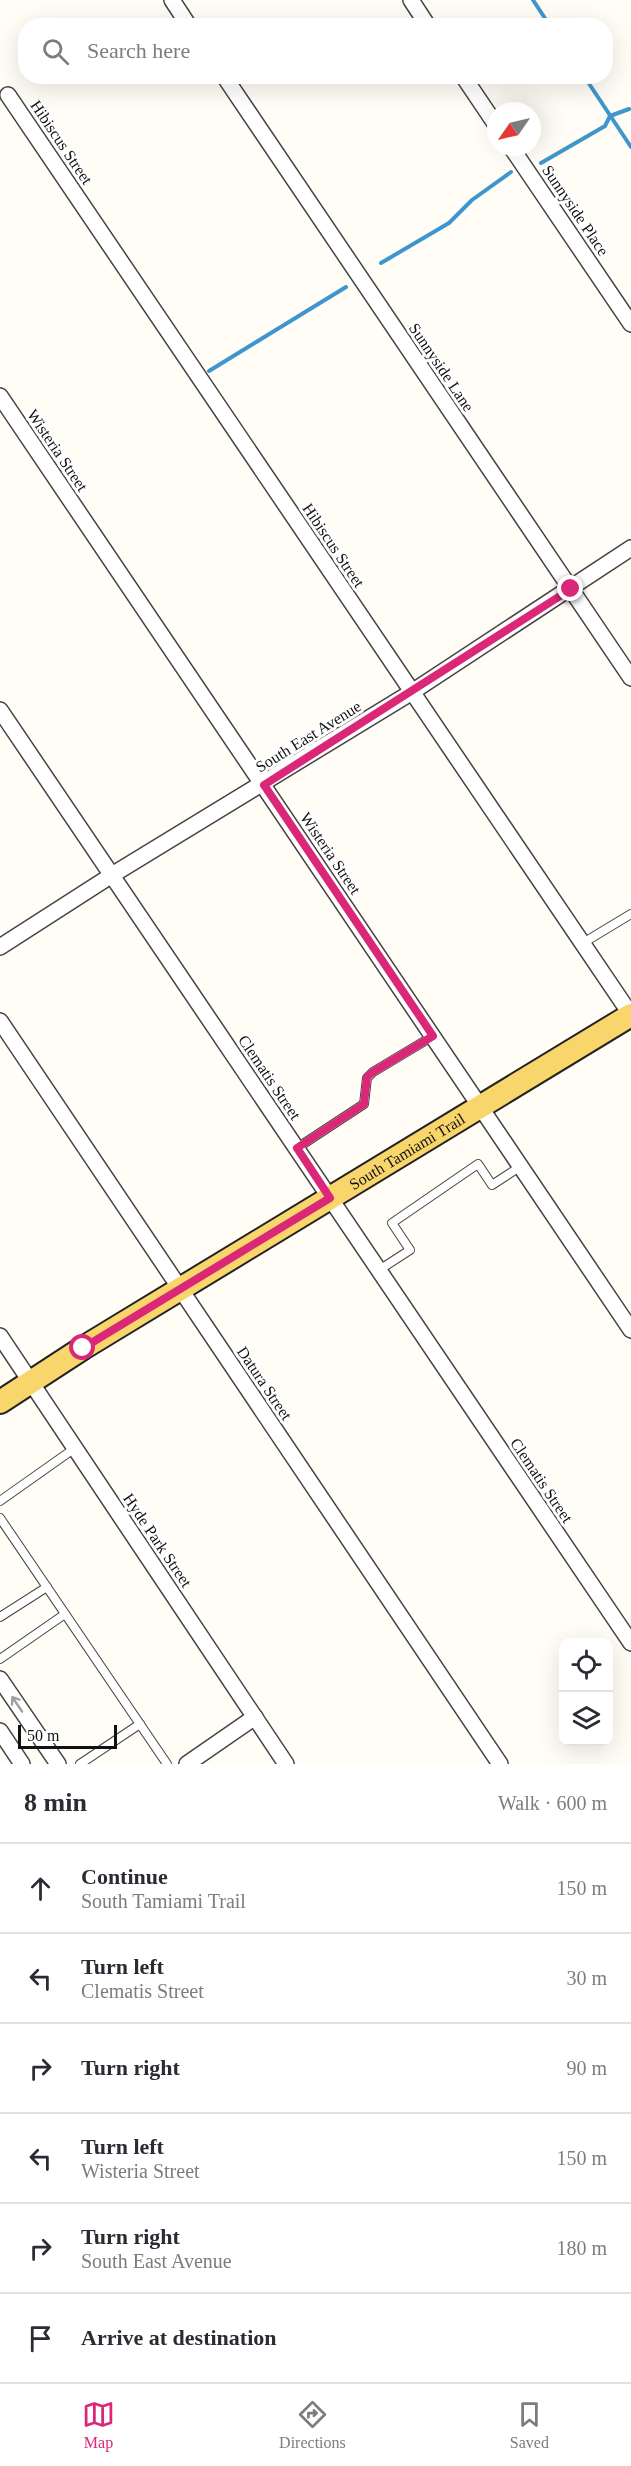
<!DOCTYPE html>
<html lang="en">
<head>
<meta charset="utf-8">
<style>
  body { margin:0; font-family:Georgia,serif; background:#f2f2f3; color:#2b2b33 }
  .controls { position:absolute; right:18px; bottom:18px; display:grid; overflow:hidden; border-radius:12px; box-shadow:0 6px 24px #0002 }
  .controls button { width:54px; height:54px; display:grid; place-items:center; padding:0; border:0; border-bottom:2px solid #e1e1e2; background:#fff; color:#2b2b33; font:30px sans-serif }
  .compass { position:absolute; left:487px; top:102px; width:54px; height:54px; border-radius:50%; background:#fff; box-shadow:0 6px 24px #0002; rotate:236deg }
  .scale { position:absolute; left:18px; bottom:15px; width:99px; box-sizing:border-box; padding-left:6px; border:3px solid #111; border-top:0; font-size:16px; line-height:21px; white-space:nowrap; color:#111; -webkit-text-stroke:4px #fff; paint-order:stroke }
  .stop { position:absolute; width:18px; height:18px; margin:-14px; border:4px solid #db2777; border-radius:50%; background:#fff }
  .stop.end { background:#db2777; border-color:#fff; box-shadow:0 2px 6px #0008 }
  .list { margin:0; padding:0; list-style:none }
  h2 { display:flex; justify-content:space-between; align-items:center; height:78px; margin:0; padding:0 24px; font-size:26px }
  h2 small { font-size:20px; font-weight:400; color:#7c7c81 }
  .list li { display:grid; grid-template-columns:39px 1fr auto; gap:18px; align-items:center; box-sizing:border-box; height:90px; padding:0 24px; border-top:2px solid #e1e1e2 }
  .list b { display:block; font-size:22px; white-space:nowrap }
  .list p { margin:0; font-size:20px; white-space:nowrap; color:#7c7c81 }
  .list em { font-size:20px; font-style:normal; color:#7c7c81 }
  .icon { flex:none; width:33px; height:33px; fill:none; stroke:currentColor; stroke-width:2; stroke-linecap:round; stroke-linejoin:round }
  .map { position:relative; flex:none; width:631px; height:1764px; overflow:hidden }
  .search { position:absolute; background:#fff; box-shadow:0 6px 24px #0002; left:18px; right:18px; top:18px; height:66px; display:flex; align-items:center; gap:15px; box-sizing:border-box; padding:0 21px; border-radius:24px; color:#7c7c81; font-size:22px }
  .sheet { height:618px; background:#fff }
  nav { display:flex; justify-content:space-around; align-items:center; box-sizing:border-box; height:84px; border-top:2px solid #e1e1e2; background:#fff; font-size:16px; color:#7c7c81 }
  nav a { display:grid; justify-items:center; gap:3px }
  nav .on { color:#db2777 }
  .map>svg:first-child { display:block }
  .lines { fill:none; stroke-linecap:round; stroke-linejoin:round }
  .stream { stroke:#3f96cf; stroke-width:4 }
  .service-casing { stroke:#444; stroke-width:10 }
  .minor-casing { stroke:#444; stroke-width:18 }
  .primary-casing { stroke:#222; stroke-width:26 }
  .service { stroke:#fff; stroke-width:8 }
  .minor { stroke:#fff; stroke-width:15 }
  .primary { stroke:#f9d66b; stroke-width:22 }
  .oneway { stroke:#a0a0a0 }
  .route { stroke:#db2777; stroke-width:8 }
  .labels { text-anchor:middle; stroke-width:6; stroke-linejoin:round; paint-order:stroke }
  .street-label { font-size:16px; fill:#111; stroke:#fff }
</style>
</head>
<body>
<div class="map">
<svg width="631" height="1764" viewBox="0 0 631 1764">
  <rect width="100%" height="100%" fill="#fffdf5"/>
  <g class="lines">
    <g class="stream">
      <polyline points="533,0 550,26"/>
      <polyline points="584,76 631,147"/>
      <polyline points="541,163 605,126 610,116 629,109"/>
      <polyline points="381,263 449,223 472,200 511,172"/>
      <polyline points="209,371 346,287"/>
    </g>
    <g class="service-casing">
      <g id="service">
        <polyline points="583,943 631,914"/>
        <polyline points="297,1148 364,1104 367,1078 373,1072 433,1036"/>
        <polyline points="379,1270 410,1250 392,1223 478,1164 492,1185 521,1166"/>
        <polyline points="0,1501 75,1448"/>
        <polyline points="0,1518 167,1764"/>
        <polyline points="0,1617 47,1587"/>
        <polyline points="0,1659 65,1614"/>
        <polyline points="80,1764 140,1724"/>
      </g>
    </g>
    <g class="minor-casing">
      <g id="minor">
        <polyline points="172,0 189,26"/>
        <polyline points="411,0 428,26"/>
        <polyline points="224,76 631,678"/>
        <polyline points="463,76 496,125"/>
        <polyline points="8,95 631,1015"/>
        <polyline points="511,147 631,324"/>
        <polyline points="0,396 631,1330"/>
        <polyline points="0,710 631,1643"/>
        <polyline points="0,947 112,875 412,692 631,548"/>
        <polyline points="0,1021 500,1764"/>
        <polyline points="0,1336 286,1764"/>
        <polyline points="0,1679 58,1764"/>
        <polyline points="0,1731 22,1764"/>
        <polyline points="187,1764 255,1717"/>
      </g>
    </g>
    <g class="primary-casing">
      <g id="primary">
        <path id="s1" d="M0,1402L83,1348L631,1015"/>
      </g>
    </g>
    <use href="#service" class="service"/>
    <use href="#minor" class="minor"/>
    <use href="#primary" class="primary"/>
  </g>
  <defs><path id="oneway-shaft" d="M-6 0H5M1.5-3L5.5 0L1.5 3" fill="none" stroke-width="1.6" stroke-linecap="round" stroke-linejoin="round" transform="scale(1.5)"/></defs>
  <use class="oneway" href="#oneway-shaft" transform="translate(17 1704) rotate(-124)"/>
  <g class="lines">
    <polyline class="route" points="83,1348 330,1198 297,1148 364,1104 367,1077 373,1072 433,1036 264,785 571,589"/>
  </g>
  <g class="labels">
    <g class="street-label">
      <text transform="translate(62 142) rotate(56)" y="6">Hibiscus Street</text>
      <text transform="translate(576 210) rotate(56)" y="6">Sunnyside Place</text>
      <text transform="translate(442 367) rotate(56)" y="6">Sunnyside Lane</text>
      <text transform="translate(58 450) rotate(56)" y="6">Wisteria Street</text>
      <text transform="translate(334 545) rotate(56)" y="6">Hibiscus Street</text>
      <text transform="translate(308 736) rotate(-32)" y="6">South East Avenue</text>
      <text transform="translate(331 853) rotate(56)" y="6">Wisteria Street</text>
      <text transform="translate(270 1077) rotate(56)" y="6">Clematis Street</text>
      <text dy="6" stroke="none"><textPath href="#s1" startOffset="478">South Tamiami Trail</textPath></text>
      <text transform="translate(265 1383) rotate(56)" y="6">Datura Street</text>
      <text transform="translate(542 1480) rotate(56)" y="6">Clematis Street</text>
      <text transform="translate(158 1540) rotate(56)" y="6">Hyde Park Street</text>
    </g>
  </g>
</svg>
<div class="controls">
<button><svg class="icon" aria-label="locate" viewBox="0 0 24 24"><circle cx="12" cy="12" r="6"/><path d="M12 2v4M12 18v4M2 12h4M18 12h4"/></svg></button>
<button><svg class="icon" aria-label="layers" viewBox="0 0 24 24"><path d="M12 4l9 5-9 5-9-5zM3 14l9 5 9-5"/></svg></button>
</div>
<svg class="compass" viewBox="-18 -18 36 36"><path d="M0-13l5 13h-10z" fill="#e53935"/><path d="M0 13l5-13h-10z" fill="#7c7c81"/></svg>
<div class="scale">50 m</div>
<div class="stop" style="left:83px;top:1348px"></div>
<div class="stop end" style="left:571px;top:589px"></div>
<div class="search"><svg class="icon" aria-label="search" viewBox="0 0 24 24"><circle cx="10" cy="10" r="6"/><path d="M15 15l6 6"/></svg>Search here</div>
</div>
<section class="sheet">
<h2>8 min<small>Walk · 600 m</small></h2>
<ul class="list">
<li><svg class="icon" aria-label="ahead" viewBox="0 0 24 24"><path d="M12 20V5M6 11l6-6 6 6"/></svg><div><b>Continue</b><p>South Tamiami Trail</p></div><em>150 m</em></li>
<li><svg class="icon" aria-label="left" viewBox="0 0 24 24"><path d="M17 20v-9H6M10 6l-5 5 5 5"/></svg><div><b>Turn left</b><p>Clematis Street</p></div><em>30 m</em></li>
<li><svg class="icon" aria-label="right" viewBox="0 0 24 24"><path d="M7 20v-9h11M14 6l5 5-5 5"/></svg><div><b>Turn right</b></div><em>90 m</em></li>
<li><svg class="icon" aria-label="left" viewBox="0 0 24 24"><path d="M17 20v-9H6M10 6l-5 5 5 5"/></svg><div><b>Turn left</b><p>Wisteria Street</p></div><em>150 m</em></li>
<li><svg class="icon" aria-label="right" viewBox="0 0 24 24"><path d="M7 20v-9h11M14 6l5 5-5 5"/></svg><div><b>Turn right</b><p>South East Avenue</p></div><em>180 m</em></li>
<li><svg class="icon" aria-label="arrive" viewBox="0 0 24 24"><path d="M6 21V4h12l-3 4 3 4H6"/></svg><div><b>Arrive at destination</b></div></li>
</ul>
</section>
<nav>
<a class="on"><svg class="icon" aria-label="map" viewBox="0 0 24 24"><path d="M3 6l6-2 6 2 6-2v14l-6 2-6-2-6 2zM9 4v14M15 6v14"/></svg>Map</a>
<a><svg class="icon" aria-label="directions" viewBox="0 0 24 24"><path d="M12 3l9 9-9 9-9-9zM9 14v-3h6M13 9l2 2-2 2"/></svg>Directions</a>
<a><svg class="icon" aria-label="saved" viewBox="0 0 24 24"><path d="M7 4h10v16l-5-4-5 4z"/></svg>Saved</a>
</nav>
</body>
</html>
